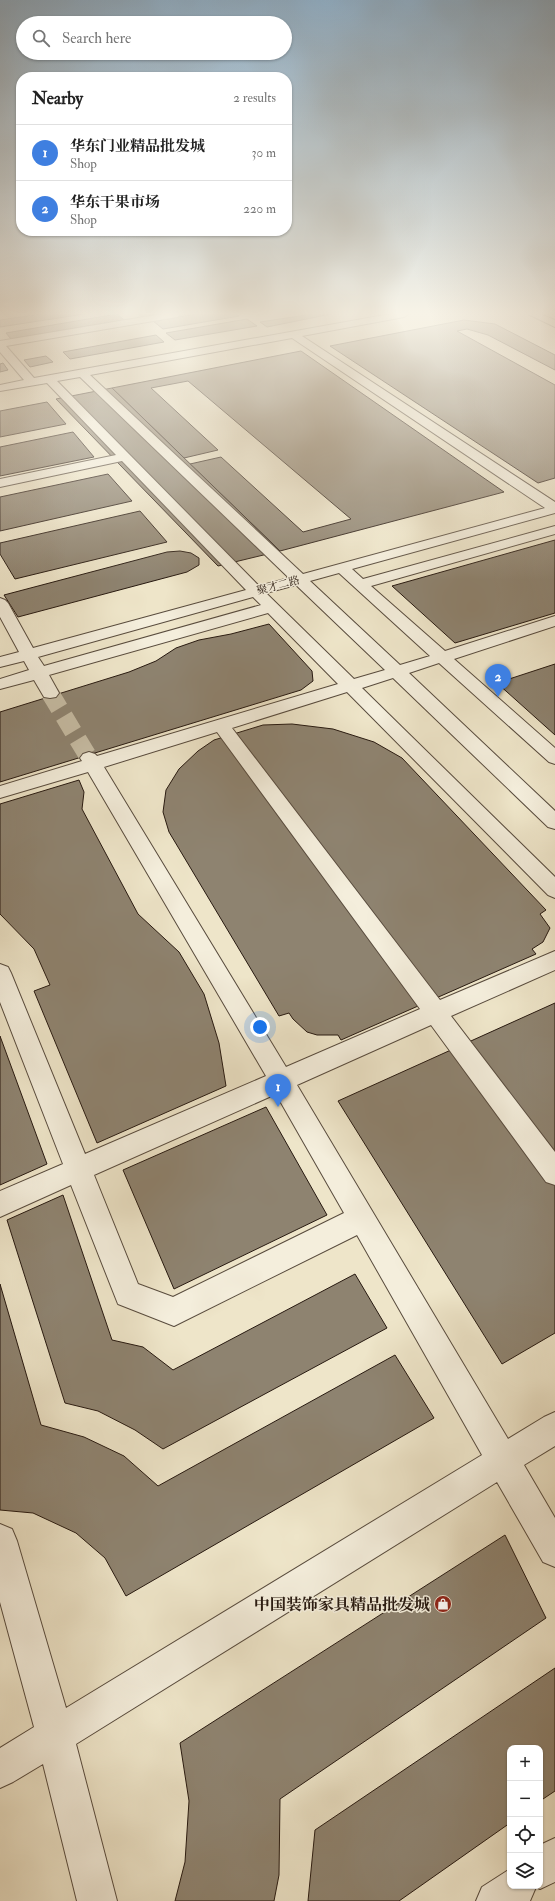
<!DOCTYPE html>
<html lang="en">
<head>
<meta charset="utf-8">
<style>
  body { margin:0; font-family:"IM FELL Double Pica","Noto Serif SC",serif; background:#f2f2f2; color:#222 }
  .controls { position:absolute; right:12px; bottom:12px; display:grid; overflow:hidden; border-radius:8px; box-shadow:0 1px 3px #0004 }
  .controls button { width:36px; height:36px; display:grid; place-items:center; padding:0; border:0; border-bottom:1px solid #e0e0e0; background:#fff; color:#222; font:20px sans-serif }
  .you { position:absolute; left:260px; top:1027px; width:14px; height:14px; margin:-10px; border:3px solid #fff; border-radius:50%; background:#1a73e8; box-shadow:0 0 0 6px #1a73e833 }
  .badge { display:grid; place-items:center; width:26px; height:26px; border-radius:50%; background:#d93025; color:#fff; font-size:13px; font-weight:700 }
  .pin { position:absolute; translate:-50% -33px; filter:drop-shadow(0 1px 2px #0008) }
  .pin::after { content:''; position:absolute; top:21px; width:14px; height:12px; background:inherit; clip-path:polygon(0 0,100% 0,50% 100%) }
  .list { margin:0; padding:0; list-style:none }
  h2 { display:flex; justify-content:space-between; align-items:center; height:52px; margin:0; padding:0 16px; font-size:17px }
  h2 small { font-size:13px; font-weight:400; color:#767676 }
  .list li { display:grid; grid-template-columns:26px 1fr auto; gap:12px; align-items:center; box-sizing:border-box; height:56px; padding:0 16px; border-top:1px solid #e0e0e0 }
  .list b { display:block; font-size:15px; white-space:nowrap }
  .list p { margin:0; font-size:13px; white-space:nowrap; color:#767676 }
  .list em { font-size:13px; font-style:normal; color:#767676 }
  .icon { flex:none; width:22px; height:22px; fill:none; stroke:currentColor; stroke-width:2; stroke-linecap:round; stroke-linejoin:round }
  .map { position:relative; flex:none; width:555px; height:1901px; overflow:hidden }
  .search { position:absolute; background:#fff; box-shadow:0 1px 3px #0004; left:16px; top:16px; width:276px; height:44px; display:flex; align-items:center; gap:10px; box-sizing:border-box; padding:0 14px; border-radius:22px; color:#767676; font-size:15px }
  .panel { position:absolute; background:#fff; box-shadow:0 1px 3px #0004; left:16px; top:72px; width:276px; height:164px; border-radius:16px }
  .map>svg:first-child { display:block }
  .building { fill:#8e8370; stroke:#271910 }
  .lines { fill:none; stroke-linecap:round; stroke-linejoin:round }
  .minor-tunnel { stroke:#c6bca4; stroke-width:18; stroke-dasharray:18 9; stroke-linecap:butt }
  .minor-casing { stroke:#594c3e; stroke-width:2 }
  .major-casing { stroke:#271910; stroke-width:2 }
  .minor { fill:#f4eedc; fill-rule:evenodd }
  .major { fill:#eee5c9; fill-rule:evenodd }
  .labels { text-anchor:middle; stroke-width:3; stroke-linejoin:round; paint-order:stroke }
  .far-street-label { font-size:11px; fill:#271910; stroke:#f4eedc }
  .near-poi-label { font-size:16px; font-weight:bold; fill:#271910; stroke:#f4eedc; text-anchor:end }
</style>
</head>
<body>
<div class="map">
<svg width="555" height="1901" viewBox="0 0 555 1901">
  <rect width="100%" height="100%" fill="#eee5c9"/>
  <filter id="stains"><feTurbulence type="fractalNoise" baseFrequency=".005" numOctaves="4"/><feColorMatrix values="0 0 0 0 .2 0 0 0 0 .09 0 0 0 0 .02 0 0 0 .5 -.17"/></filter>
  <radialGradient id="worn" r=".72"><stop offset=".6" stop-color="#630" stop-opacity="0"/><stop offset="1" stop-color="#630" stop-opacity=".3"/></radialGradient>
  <g class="building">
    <polygon points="42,314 84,314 0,327 0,320"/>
    <polygon points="117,314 124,320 11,339 6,333"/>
    <polygon points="138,314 162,314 142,317"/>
    <polygon points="197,314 236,314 239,316 163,329 153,321"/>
    <polygon points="313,314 331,314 267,327 260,322"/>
    <polygon points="247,319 257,326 175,340 166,333"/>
    <polygon points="464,320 495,324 555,355 555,370 488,335 467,329 457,331 555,385 555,478 538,483 330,346"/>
    <polygon points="156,335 164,342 70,359 63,352"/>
    <polygon points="301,351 504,492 280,551 190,464 221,457 303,532 351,519 188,381 151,388 218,450 184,458 112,388"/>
    <polygon points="46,356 53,362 30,367 24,360"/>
    <polygon points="3,363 8,370 0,372 0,364"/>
    <polygon points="112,388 280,551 218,566 56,399"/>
    <polygon points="47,402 66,424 0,437 0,411"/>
    <polygon points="73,432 94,457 0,476 0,447"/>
    <polygon points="108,474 132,501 0,531 0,497"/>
    <polygon points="140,511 167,542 15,579 0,554 0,543"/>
    <polygon points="555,540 555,613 455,643 392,586"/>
    <polygon points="180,551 191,553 199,558 199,565 187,572 18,617 4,595 167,552"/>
    <polygon points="269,624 312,671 313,681 301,690 0,782 0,712 129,672 156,661 176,648 199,640 231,634"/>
    <polygon points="555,664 555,735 497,683"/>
    <polygon points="292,724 333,729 374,742 402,758 546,910 540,914 550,928 543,942 532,949 536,954 341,1040 338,1035 317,1035 307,1032 293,1019 289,1013 279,1016 169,832 163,812 166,790 179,769 198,751 214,740 263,725"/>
    <polygon points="79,780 84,792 82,809 138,914 179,952 204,994 219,1043 226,1086 97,1143 34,991 50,985 34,949 0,914 0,804"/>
    <polygon points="555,1003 555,1333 502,1364 338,1101"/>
    <polygon points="0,1036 47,1164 0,1185"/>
    <polygon points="266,1107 327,1215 174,1289 123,1170"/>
    <polygon points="63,1195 112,1340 143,1347 173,1370 355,1274 387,1328 163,1449 135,1430 98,1411 65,1403 7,1220"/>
    <polygon points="0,1284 41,1425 84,1437 124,1456 158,1486 395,1355 434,1418 126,1596 105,1558 76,1533 33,1513 0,1510"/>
    <polygon points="505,1535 546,1618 280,1799 279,1875 274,1901 175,1901 185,1862 189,1801 180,1743"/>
    <polygon points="555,1668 555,1791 540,1801 540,1748 510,1748 510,1823 399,1901 308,1901 315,1830"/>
  </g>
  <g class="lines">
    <polyline class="minor-tunnel" points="50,693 89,758"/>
    <g class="minor-casing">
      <g id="minor">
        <path d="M162,314H182L177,317L6,346L34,378L390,314H409L404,317L302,336L555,502V513L352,569L363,579L555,526V534L371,586L445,651L555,616V626L454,659L555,748V764L549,762L439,663L409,673L555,811V829L548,827L393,678L362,688L555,877V898L548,895L347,692L232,728L440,1000L555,951V970L451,1016L555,1152V1185L546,1182L431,1025L297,1085L508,1439L544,1417L555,1412V1446L524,1465L555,1518V1567L543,1562L497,1482L76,1744L117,1901H77L43,1764L13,1782L0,1788V1748L34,1727L0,1602V1524L12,1529L17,1541L66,1708L482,1455L357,1235L174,1326L118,1304L71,1185L0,1217V1191L63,1164L0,1002V964L8,967L11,973L85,1154L266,1076L88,772L0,798V786L82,761L80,758L83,754L89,752L95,754L97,756L338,684L268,613L49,675L59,693L56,697L50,698L44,697L34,680L0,689V679L29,670L24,661L0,667V657L19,652L0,617V598L5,600L8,603L33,648L246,590L122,461L0,487V479L116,455L47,383L0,391V385L24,380L0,352V341ZM292,338L545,508L303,574L90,375ZM80,377L289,578L259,586L57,381ZM339,573L430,656L400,665L310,581ZM296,585L385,670L354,679L266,593ZM253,597L261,605L44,666L38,657ZM217,732L420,1009L286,1067L104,767ZM276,1094L344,1213L173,1297L138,1284L94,1175Z"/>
        <polygon points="555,1838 555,1882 540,1889 536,1887 530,1901 476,1901 482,1887 510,1869 510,1886 540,1886 540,1845"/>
      </g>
    </g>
    <g class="major-casing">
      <polygon id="major" points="528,314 540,314 555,320 555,327"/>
    </g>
    <use href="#minor" class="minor"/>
    <use href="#major" class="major"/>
  </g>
  <linearGradient id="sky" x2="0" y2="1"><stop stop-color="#8facc2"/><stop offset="0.54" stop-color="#f7f3e7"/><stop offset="1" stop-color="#f7f3e7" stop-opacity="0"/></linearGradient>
  <rect width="555" height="580" fill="url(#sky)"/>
  <defs>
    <g id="shop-disc" transform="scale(0.9)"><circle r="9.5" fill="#8f2418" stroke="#f4eedc"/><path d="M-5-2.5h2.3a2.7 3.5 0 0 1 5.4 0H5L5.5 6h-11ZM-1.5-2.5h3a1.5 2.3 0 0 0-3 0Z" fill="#fff"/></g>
  </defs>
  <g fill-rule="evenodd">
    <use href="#shop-disc" x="443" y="1604"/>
  </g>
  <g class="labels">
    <g class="far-street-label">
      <text transform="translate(278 585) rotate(-15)" y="4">聚才二路</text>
    </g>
    <g class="near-poi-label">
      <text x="430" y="1610">中国装饰家具精品批发城</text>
    </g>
  </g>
  <rect width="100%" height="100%" filter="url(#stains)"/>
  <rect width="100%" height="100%" fill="url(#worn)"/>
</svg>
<div class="controls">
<button>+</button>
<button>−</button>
<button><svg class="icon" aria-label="locate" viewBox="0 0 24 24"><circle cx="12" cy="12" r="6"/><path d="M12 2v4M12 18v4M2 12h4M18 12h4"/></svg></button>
<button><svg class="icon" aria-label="layers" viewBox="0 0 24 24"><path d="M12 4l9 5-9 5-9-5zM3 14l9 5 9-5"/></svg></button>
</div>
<div class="you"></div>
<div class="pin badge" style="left:278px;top:1107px;background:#3f7fe0">1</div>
<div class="pin badge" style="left:498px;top:697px;background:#3f7fe0">2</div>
<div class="search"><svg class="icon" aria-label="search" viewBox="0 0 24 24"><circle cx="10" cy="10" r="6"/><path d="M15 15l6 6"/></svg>Search here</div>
<section class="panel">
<h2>Nearby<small>2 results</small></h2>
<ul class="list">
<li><span class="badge" style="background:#3f7fe0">1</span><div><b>华东门业精品批发城</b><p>Shop</p></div><em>30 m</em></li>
<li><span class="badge" style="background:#3f7fe0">2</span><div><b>华东干果市场</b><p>Shop</p></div><em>220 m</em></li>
</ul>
</section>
</div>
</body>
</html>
